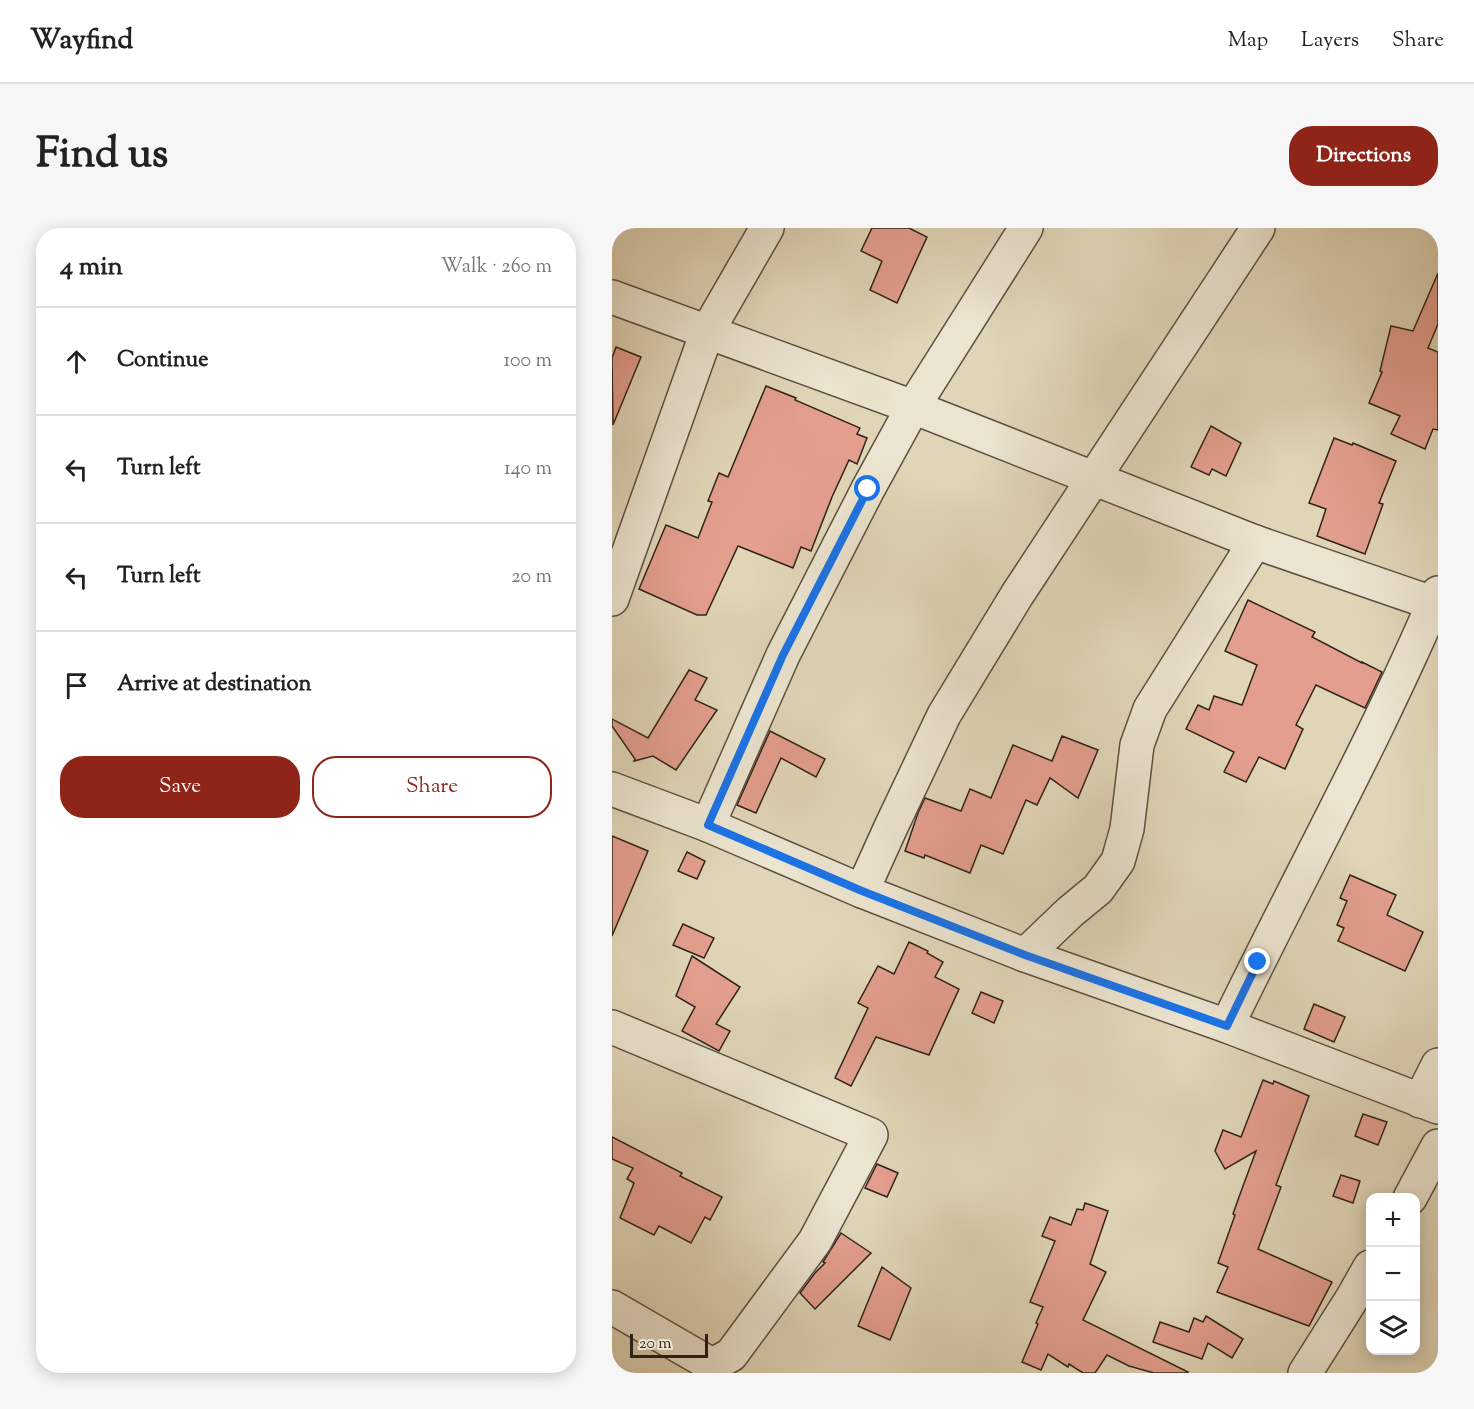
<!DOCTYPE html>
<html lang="en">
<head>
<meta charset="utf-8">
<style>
  body { margin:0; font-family:"Sorts Mill Goudy",serif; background:#f6f6f6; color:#222 }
  .controls { position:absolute; right:18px; bottom:18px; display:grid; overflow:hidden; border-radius:12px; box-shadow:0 3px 15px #0003 }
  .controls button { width:54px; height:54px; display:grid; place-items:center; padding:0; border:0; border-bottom:2px solid #e0e0e0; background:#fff; color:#222; font:30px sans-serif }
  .scale { position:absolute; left:18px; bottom:15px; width:78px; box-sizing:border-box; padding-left:6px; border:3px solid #31231b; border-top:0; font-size:16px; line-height:21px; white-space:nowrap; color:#31231b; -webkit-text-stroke:4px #ebe4d0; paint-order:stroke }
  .stop { position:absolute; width:18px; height:18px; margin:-14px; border:4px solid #1a73e8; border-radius:50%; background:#fff }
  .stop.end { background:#1a73e8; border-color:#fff; box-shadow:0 2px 6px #0008 }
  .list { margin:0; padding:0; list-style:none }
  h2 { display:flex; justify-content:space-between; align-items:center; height:78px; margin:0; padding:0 24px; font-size:26px }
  h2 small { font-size:20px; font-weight:400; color:#767676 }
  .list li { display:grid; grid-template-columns:39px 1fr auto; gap:18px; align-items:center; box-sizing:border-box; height:108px; padding:0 24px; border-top:2px solid #e0e0e0 }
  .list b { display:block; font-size:22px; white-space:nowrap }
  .list em { font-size:20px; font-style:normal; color:#767676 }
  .actions { display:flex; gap:12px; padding:18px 24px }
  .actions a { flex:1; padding:14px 0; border:2px solid #8f2418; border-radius:24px; text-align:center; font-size:21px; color:#8f2418 }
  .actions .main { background:#8f2418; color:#fff }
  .icon { flex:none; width:33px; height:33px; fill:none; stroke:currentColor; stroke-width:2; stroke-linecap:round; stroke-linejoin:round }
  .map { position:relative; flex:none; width:826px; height:1145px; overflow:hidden; border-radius:24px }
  header { display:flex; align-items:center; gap:36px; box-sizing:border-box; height:84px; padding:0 30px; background:#fff; border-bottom:2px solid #e0e0e0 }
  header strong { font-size:28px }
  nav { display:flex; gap:33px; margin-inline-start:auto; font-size:21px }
  .intro { display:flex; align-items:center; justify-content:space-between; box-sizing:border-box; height:144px; padding:0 36px }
  h1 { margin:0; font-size:42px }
  .button { padding:15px 27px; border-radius:24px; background:#8f2418; color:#fff; font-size:21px; font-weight:700 }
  main { display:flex; gap:36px; padding:0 36px }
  aside { flex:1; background:#fff; border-radius:24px; box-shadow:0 3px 15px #0003 }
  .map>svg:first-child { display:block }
  .building { fill:#e39e8d; stroke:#31231b; stroke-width:1.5 }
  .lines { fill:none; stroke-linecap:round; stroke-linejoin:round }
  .minor-casing { stroke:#5d5042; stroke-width:36 }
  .minor { stroke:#ebe4d0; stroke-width:33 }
  .route { stroke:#1a73e8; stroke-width:8 }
</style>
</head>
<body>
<header>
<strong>Wayfind</strong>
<nav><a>Map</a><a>Layers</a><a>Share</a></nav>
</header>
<div class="intro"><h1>Find us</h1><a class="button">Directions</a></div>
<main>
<aside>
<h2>4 min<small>Walk · 260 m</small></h2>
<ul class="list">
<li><svg class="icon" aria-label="ahead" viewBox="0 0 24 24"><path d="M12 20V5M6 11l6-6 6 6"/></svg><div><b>Continue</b></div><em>100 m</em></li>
<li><svg class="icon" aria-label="left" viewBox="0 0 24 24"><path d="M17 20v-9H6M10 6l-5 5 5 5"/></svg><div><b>Turn left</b></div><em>140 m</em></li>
<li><svg class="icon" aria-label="left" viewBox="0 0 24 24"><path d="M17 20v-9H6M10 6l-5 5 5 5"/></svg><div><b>Turn left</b></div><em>20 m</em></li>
<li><svg class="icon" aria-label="arrive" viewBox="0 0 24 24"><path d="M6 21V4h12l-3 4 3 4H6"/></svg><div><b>Arrive at destination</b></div></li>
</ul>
<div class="actions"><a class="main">Save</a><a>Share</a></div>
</aside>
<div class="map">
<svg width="826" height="1145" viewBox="0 0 826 1145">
  <rect width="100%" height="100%" fill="#e0d5b7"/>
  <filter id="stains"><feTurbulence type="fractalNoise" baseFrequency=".00333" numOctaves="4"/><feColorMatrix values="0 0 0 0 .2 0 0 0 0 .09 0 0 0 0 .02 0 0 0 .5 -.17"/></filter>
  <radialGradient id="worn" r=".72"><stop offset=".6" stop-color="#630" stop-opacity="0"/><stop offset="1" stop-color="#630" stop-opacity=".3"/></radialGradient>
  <g class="building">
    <polygon points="260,0 297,0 315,9 285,75 258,62 270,33 249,23"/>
    <polygon points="826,45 826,96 816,120 826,124 826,202 821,201 813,221 779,206 788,188 757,175 770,144 768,143 779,98 801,103"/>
    <polygon points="4,119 29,129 1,197 0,130"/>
    <polygon points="154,158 184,170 183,172 248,200 245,206 255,210 245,236 237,232 220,269 199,323 189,319 181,340 126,318 94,387 85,387 27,361 54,297 86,310 100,274 96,273 107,245 116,249"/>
    <polygon points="599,198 629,215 614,248 600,241 597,247 579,239"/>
    <polygon points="722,210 740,217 741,215 784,233 767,275 771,276 753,326 705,308 714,281 697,275"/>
    <polygon points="636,372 703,404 700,409 750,435 750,434 770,444 753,480 704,457 684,497 691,501 673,541 647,529 634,554 612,544 622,524 574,501 586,477 597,482 602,468 630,477 645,437 613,423"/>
    <polygon points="77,442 95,450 83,472 105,482 64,542 41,528 22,533 23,531 0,498 0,491 36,510"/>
    <polygon points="158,503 213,531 204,549 169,530 144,585 125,577"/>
    <polygon points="450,508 486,522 466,570 438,550 425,577 414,572 391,626 369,617 358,645 313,627 312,630 293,623 306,585 313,570 349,583 358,561 379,570 401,517 440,533"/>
    <polygon points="0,608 36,623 0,708"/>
    <polygon points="75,624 93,633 85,651 66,643"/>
    <polygon points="738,647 784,667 775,687 811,704 793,743 726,713 732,700 725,697 735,673 728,670"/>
    <polygon points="71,696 102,710 92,730 61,717"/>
    <polygon points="297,714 316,723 315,725 331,734 323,749 347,761 317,827 264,809 239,858 223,850 256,780 246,775 266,738 282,746"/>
    <polygon points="80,728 128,759 104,796 118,803 107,823 70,803 83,779 64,768"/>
    <polygon points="369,764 391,773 382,795 360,785"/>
    <polygon points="702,776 733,789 722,814 692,801"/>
    <polygon points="651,852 661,856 662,853 697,868 664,957 669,959 646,1021 720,1054 697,1098 605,1064 616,1039 606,1035 623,987 621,986 627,969 644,923 613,941 603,923 611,902 629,909"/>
    <polygon points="751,886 775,894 766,917 743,908"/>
    <polygon points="0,909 70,945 68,948 110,969 98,992 93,989 79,1015 47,998 42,1007 8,990 22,955 15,951 21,940 0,931"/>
    <polygon points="265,936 286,945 275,969 253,960"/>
    <polygon points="729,947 748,953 741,975 721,968"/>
    <polygon points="473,975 496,983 478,1036 494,1044 471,1092 576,1144 576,1145 542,1145 517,1138 495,1127 483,1145 471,1145 457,1136 456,1139 436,1126 429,1142 410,1134 426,1096 424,1095 431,1079 418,1074 443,1013 430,1008 438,989 459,997 465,981 471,982"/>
    <polygon points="229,1005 259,1025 203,1081 188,1065 203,1045 213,1035 211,1034"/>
    <polygon points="270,1039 299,1060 278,1112 246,1098"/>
    <polygon points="594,1088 631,1111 620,1130 596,1115 590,1131 541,1114 548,1094 577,1104 582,1090 591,1094"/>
  </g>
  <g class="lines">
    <g class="minor-casing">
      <g id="minor">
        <polyline points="0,69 301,179 643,314 826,377"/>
        <polyline points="0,371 95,104 155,0"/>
        <polyline points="0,561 96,597 250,663 413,727 615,798 826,879"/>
        <polyline points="96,597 171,427 256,261 301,179 414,0"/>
        <polyline points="250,663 278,601 332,487 405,367 646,0"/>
        <polyline points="413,727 458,684 486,661 506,633 515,601 525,517 538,481 643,314"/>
        <path d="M615,798C685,653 763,513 826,365"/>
        <polyline points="0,799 259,907 203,1013 119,1127 100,1137 0,1079"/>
        <polyline points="808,873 826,837"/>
        <polyline points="798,970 826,918"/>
        <polyline points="693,1145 741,1069 758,1039"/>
      </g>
    </g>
    <use href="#minor" class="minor"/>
  </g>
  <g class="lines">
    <polyline class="route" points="256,261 171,427 96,597 250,663 413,727 615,798 646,734"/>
  </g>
  <rect width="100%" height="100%" filter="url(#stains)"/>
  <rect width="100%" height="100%" fill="url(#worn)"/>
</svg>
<div class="controls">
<button>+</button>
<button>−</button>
<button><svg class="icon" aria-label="layers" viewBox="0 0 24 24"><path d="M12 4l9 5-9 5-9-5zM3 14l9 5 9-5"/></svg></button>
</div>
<div class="scale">20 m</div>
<div class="stop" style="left:256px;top:261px"></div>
<div class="stop end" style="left:646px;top:734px"></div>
</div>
</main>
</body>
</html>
